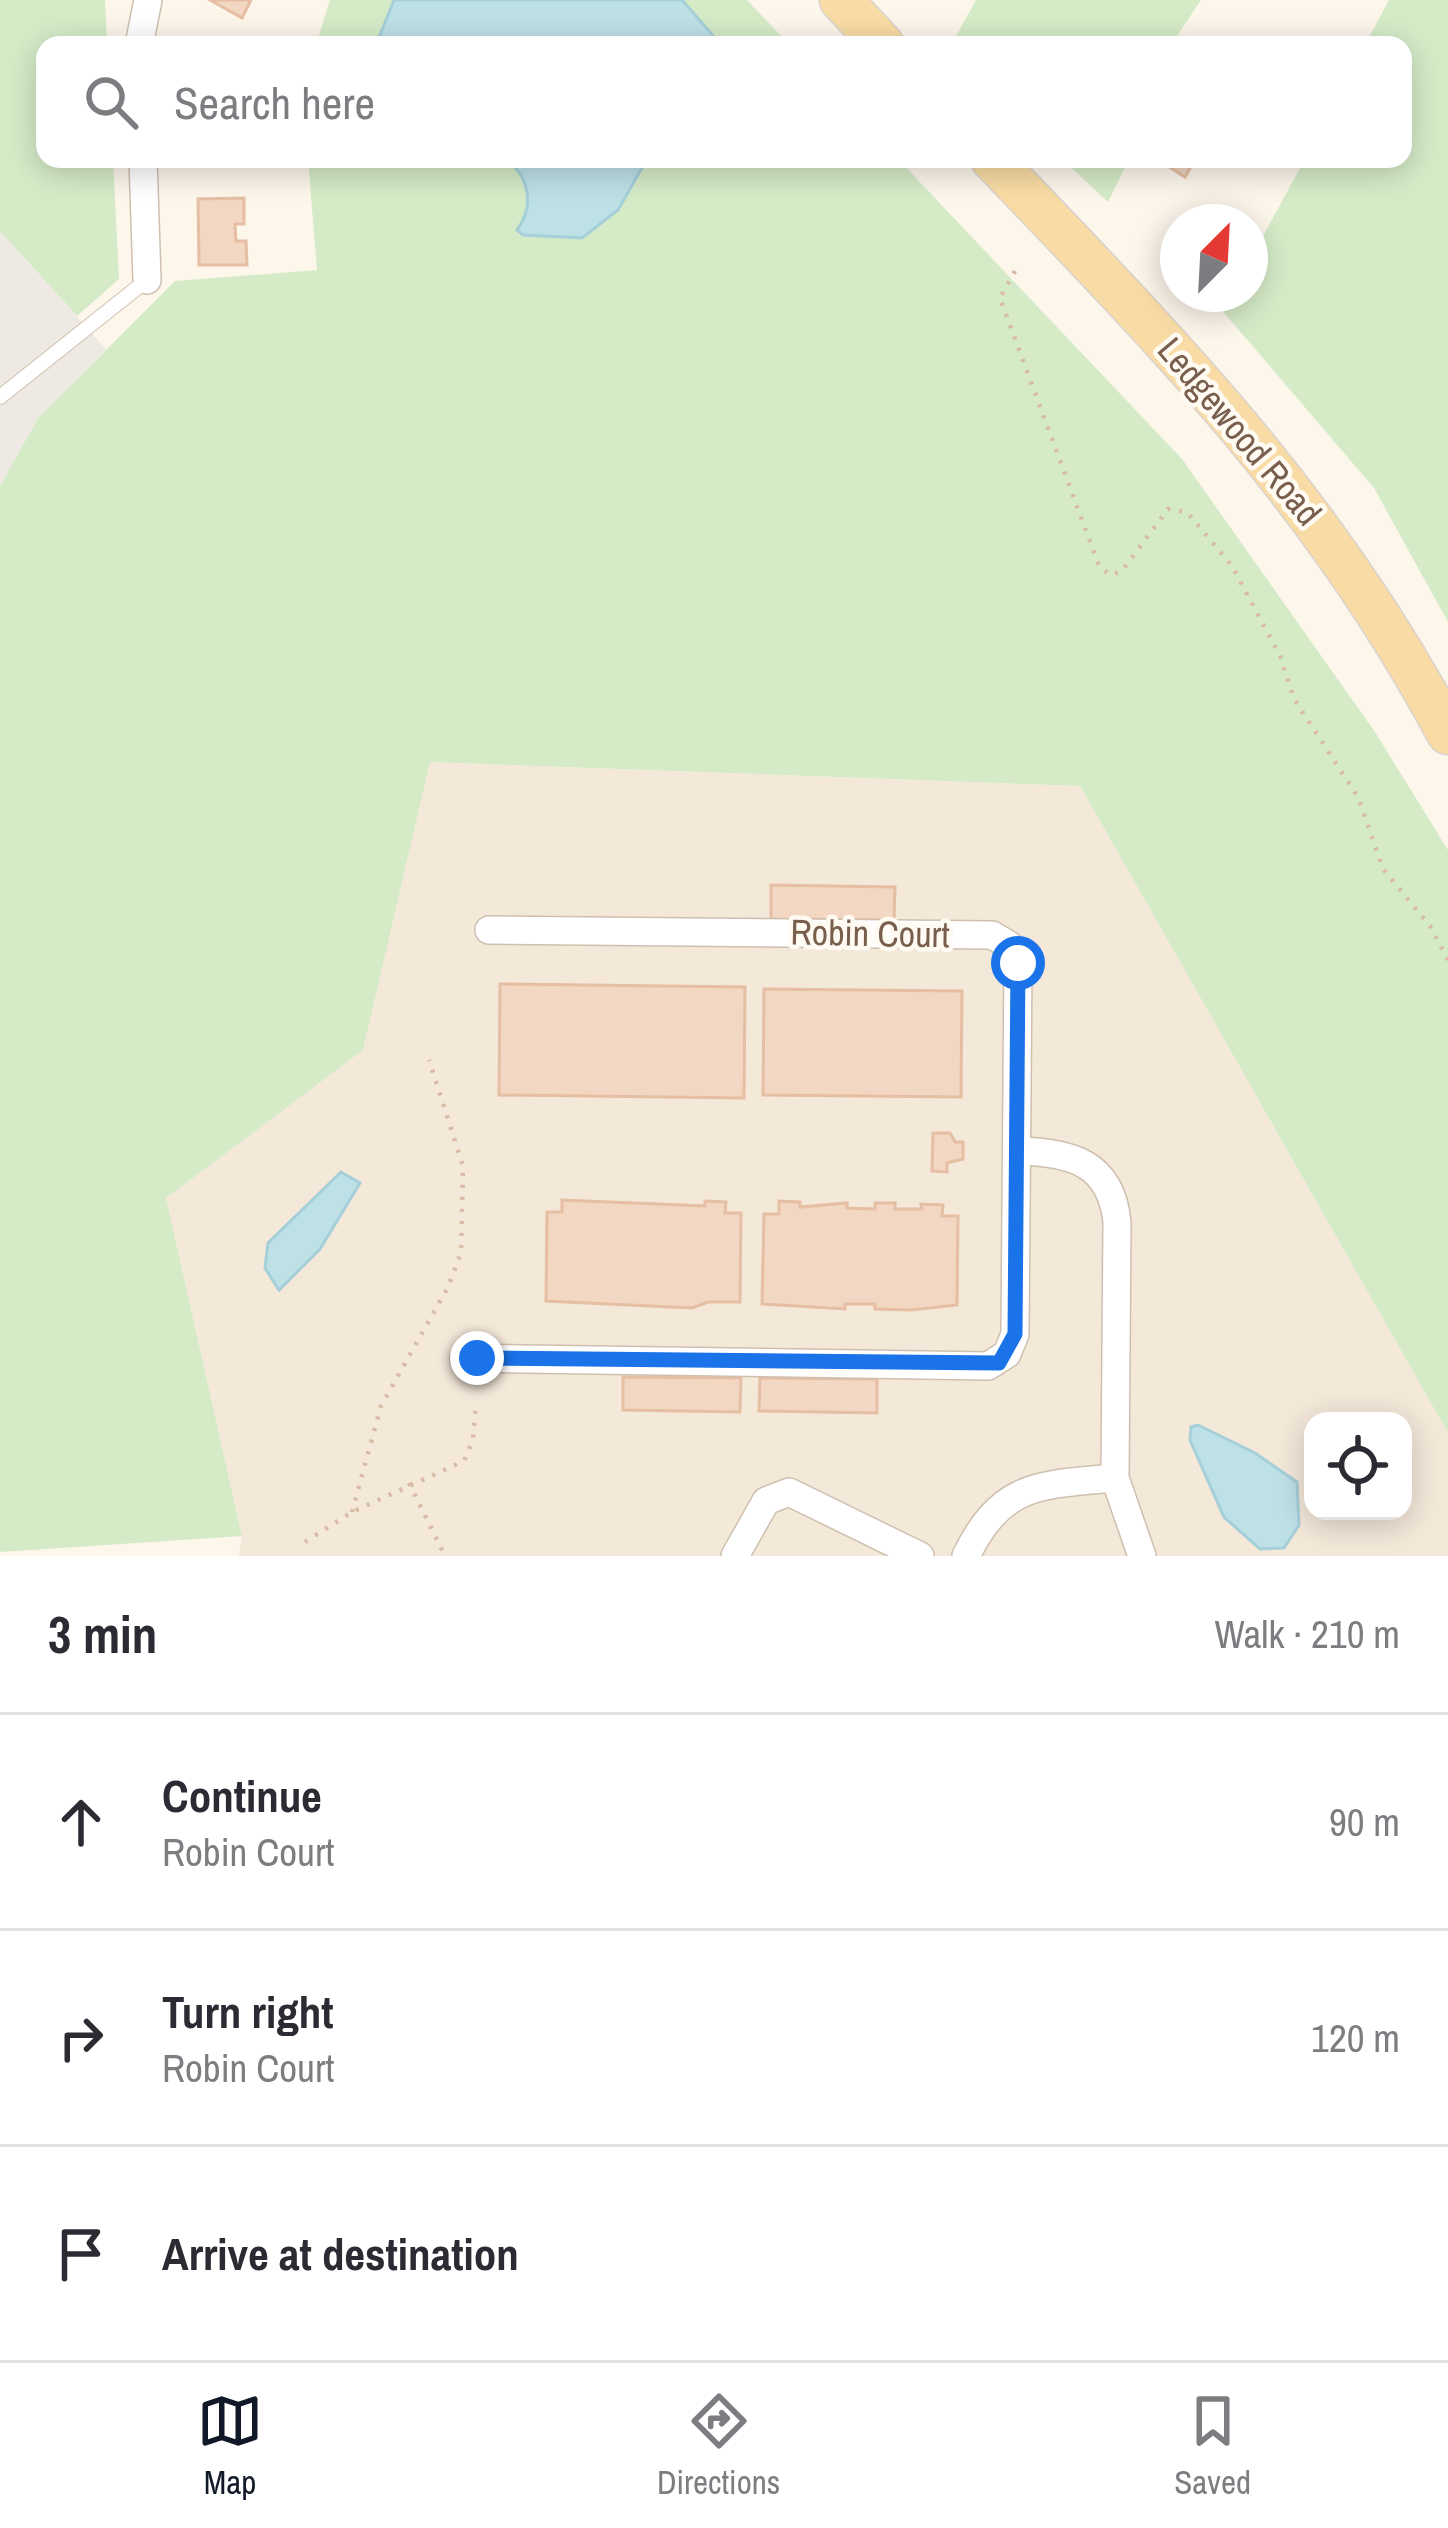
<!DOCTYPE html>
<html lang="en">
<head>
<meta charset="utf-8">
<style>
  body { margin:0; font-family:"Archivo Narrow",sans-serif; background:#f7f7f7; color:#2b2b33 }
  .controls { position:absolute; right:36px; bottom:36px; display:grid; overflow:hidden; border-radius:24px; box-shadow:0 6px 30px #0003 }
  .controls button { width:108px; height:108px; display:grid; place-items:center; padding:0; border:0; border-bottom:3px solid #e1e1e2; background:#fff; color:#2b2b33; font:60px sans-serif }
  .compass { position:absolute; left:1160px; top:204px; width:108px; height:108px; border-radius:50%; background:#fff; box-shadow:0 6px 30px #0003; rotate:24deg }
  .stop { position:absolute; width:36px; height:36px; margin:-27px; border:9px solid #1a73e8; border-radius:50%; background:#fff }
  .stop.end { background:#1a73e8; border-color:#fff; box-shadow:0 3px 12px #0008 }
  .list { margin:0; padding:0; list-style:none }
  h2 { display:flex; justify-content:space-between; align-items:center; height:156px; margin:0; padding:0 48px; font-size:51px }
  h2 small { font-size:39px; font-weight:400; color:#7c7c81 }
  .list li { display:grid; grid-template-columns:78px 1fr auto; gap:36px; align-items:center; box-sizing:border-box; height:216px; padding:0 48px; border-top:3px solid #e1e1e2 }
  .list b { display:block; font-size:45px; white-space:nowrap }
  .list p { margin:0; font-size:39px; white-space:nowrap; color:#7c7c81 }
  .list em { font-size:39px; font-style:normal; color:#7c7c81 }
  .icon { flex:none; width:66px; height:66px; fill:none; stroke:currentColor; stroke-width:2; stroke-linecap:round; stroke-linejoin:round }
  .map { position:relative; flex:none; width:1448px; height:1556px; overflow:hidden }
  .search { position:absolute; background:#fff; box-shadow:0 6px 30px #0003; left:36px; right:36px; top:36px; height:132px; display:flex; align-items:center; gap:30px; box-sizing:border-box; padding:0 42px; border-radius:24px; color:#7c7c81; font-size:45px }
  .sheet { height:804px; background:#fff }
  nav { display:flex; justify-content:space-around; align-items:center; box-sizing:border-box; height:168px; border-top:3px solid #e1e1e2; background:#fff; font-size:33px; color:#7c7c81 }
  nav a { display:grid; justify-items:center; gap:6px }
  nav .on { color:#111827 }
  .map>svg:first-child { display:block }
  .residential { fill:#f4e8d9; fill-rule:evenodd }
  .industrial { fill:#eee9e3 }
  .green { fill:#d5ebc8 }
  .water { fill:#bee0e7; stroke:#a5cfd9; stroke-width:3 }
  .building { fill:#f2d7c2; stroke:#e5bea3; stroke-width:3 }
  .lines { fill:none; stroke-linecap:round; stroke-linejoin:round }
  .lane-casing { stroke:#cfbfaf; stroke-width:16 }
  .street-casing { stroke:#cfbfaf; stroke-width:30 }
  .primary-casing { stroke:#d9d2cd; stroke-width:45 }
  .path { stroke:#d8baa5; stroke-width:4.5; stroke-dasharray:3 9; stroke-linecap:butt }
  .lane { stroke:#fff; stroke-width:14 }
  .street { stroke:#fff; stroke-width:27 }
  .primary { stroke:#f9dca5; stroke-width:42 }
  .route { stroke:#1a73e8; stroke-width:15 }
  .labels { text-anchor:middle; stroke-width:9; stroke-linejoin:round; paint-order:stroke }
  .street-label { font-size:36px; fill:#785e4d; stroke:#fffaf2 }
</style>
</head>
<body>
<div class="map">
<svg width="1448" height="1556" viewBox="0 0 1448 1556">
  <rect width="100%" height="100%" fill="#fdf6eb"/>
  <path class="residential" d="M430,762L1080,786L1448,1433V1556H239L242,1536L166,1198L363,1049ZM1313,1421H1403V1511H1313Z"/>
  <polygon class="industrial" points="0,231 106,349 38,418 0,486"/>
  <g class="green">
    <polygon points="0,0 105,0 107,45 45,45 45,159 113,159 119,279 77,316 0,231"/>
    <polygon points="330,0 747,0 790,45 316,45"/>
    <polygon points="976,0 1201,0 1171,45 951,45"/>
    <polygon points="1389,0 1448,0 1448,622 1374,488 1220,308 1229,294 1250,294 1250,260 1305,159 1403,159 1403,45 1365,45"/>
    <polygon points="308,159 898,159 1182,459 1375,732 1448,850 1448,1433 1080,786 430,762 363,1050 166,1198 242,1536 0,1552 0,486 38,418 175,281 317,270"/>
    <polygon points="1062,159 1129,159 1108,202"/>
  </g>
  <g class="water">
    <polygon points="394,0 682,0 716,39 712,45 376,45"/>
    <path d="M506,159H647L618,210L582,238L523,235L517,230C535,205 529,176 506,159Z"/>
    <polygon points="341,1172 360,1183 320,1249 279,1290 265,1268 268,1243"/>
    <polygon points="1198,1425 1255,1453 1297,1482 1299,1525 1284,1548 1260,1549 1224,1517 1190,1440 1191,1427"/>
  </g>
  <g class="building">
    <polygon points="210,0 251,0 242,18"/>
    <polygon points="1157,159 1195,159 1185,177"/>
    <polygon points="244,198 244,224 235,224 236,241 246,241 247,265 199,265 198,199"/>
    <polygon points="771,885 895,887 894,920 771,919"/>
    <polygon points="500,984 745,987 744,1098 499,1095"/>
    <polygon points="764,989 962,991 961,1097 763,1095"/>
    <polygon points="933,1133 950,1133 955,1142 963,1142 963,1159 947,1163 947,1172 932,1171"/>
    <polygon points="562,1200 705,1206 705,1201 726,1202 725,1213 741,1213 740,1302 708,1302 692,1308 546,1301 547,1212 562,1212"/>
    <polygon points="779,1201 800,1202 800,1207 847,1203 847,1208 875,1209 875,1203 895,1203 895,1209 922,1209 921,1204 943,1205 942,1216 958,1216 957,1305 911,1310 875,1309 875,1304 845,1304 845,1309 762,1304 764,1214 779,1214"/>
    <polygon points="623,1377 741,1378 740,1412 623,1410"/>
    <polygon points="760,1378 877,1379 877,1413 759,1411"/>
  </g>
  <g class="lines">
    <g class="lane-casing">
      <polyline id="lane" points="0,397 147,280"/>
    </g>
    <g class="street-casing">
      <g id="street">
        <polyline points="139,45 148,0"/>
        <polyline points="143,159 147,280"/>
        <path d="M1017,1151C1070,1152 1111,1162 1117,1222L1115,1478L1142,1556"/>
        <polyline points="464,1358 988,1366 1007,1354 1015,1334 1018,963 1009,945 992,935 489,930"/>
        <polyline points="735,1556 766,1501 789,1492 920,1556"/>
        <path d="M966,1556C1002,1482 1040,1485 1115,1478"/>
      </g>
    </g>
    <g class="primary-casing">
      <g id="primary">
        <polyline points="841,0 883,45"/>
        <path d="M992,159C1171,346 1324,501 1448,733"/>
      </g>
    </g>
    <g class="path">
      <polyline points="1015,271 1000,298 1099,566 1110,575 1122,571 1168,509 1187,512 1232,566 1280,656 1294,699 1358,797 1383,869 1430,926 1448,960"/>
      <polyline points="409,1483 445,1556"/>
      <polyline points="352,1512 381,1406 448,1287 461,1253 463,1166 429,1060"/>
      <polyline points="305,1542 352,1512 464,1461 473,1440 476,1402"/>
    </g>
    <use href="#lane" class="lane"/>
    <use href="#street" class="street"/>
    <use href="#primary" class="primary"/>
  </g>
  <g class="lines">
    <polyline class="route" points="477,1358 999,1363 1015,1334 1018,963"/>
  </g>
  <g class="labels">
    <g class="street-label">
      <text transform="translate(1240 431) rotate(50)" y="13">Ledgewood Road</text>
      <text transform="translate(870 933) rotate(1)" y="13">Robin Court</text>
    </g>
  </g>
</svg>
<div class="controls">
<button><svg class="icon" aria-label="locate" viewBox="0 0 24 24"><circle cx="12" cy="12" r="6"/><path d="M12 2v4M12 18v4M2 12h4M18 12h4"/></svg></button>
</div>
<svg class="compass" viewBox="-18 -18 36 36"><path d="M0-13l5 13h-10z" fill="#e53935"/><path d="M0 13l5-13h-10z" fill="#7c7c81"/></svg>
<div class="stop" style="left:1018px;top:963px"></div>
<div class="stop end" style="left:477px;top:1358px"></div>
<div class="search"><svg class="icon" aria-label="search" viewBox="0 0 24 24"><circle cx="10" cy="10" r="6"/><path d="M15 15l6 6"/></svg>Search here</div>
</div>
<section class="sheet">
<h2>3 min<small>Walk · 210 m</small></h2>
<ul class="list">
<li><svg class="icon" aria-label="ahead" viewBox="0 0 24 24"><path d="M12 20V5M6 11l6-6 6 6"/></svg><div><b>Continue</b><p>Robin Court</p></div><em>90 m</em></li>
<li><svg class="icon" aria-label="right" viewBox="0 0 24 24"><path d="M7 20v-9h11M14 6l5 5-5 5"/></svg><div><b>Turn right</b><p>Robin Court</p></div><em>120 m</em></li>
<li><svg class="icon" aria-label="arrive" viewBox="0 0 24 24"><path d="M6 21V4h12l-3 4 3 4H6"/></svg><div><b>Arrive at destination</b></div></li>
</ul>
</section>
<nav>
<a class="on"><svg class="icon" aria-label="map" viewBox="0 0 24 24"><path d="M3 6l6-2 6 2 6-2v14l-6 2-6-2-6 2zM9 4v14M15 6v14"/></svg>Map</a>
<a><svg class="icon" aria-label="directions" viewBox="0 0 24 24"><path d="M12 3l9 9-9 9-9-9zM9 14v-3h6M13 9l2 2-2 2"/></svg>Directions</a>
<a><svg class="icon" aria-label="saved" viewBox="0 0 24 24"><path d="M7 4h10v16l-5-4-5 4z"/></svg>Saved</a>
</nav>
</body>
</html>
